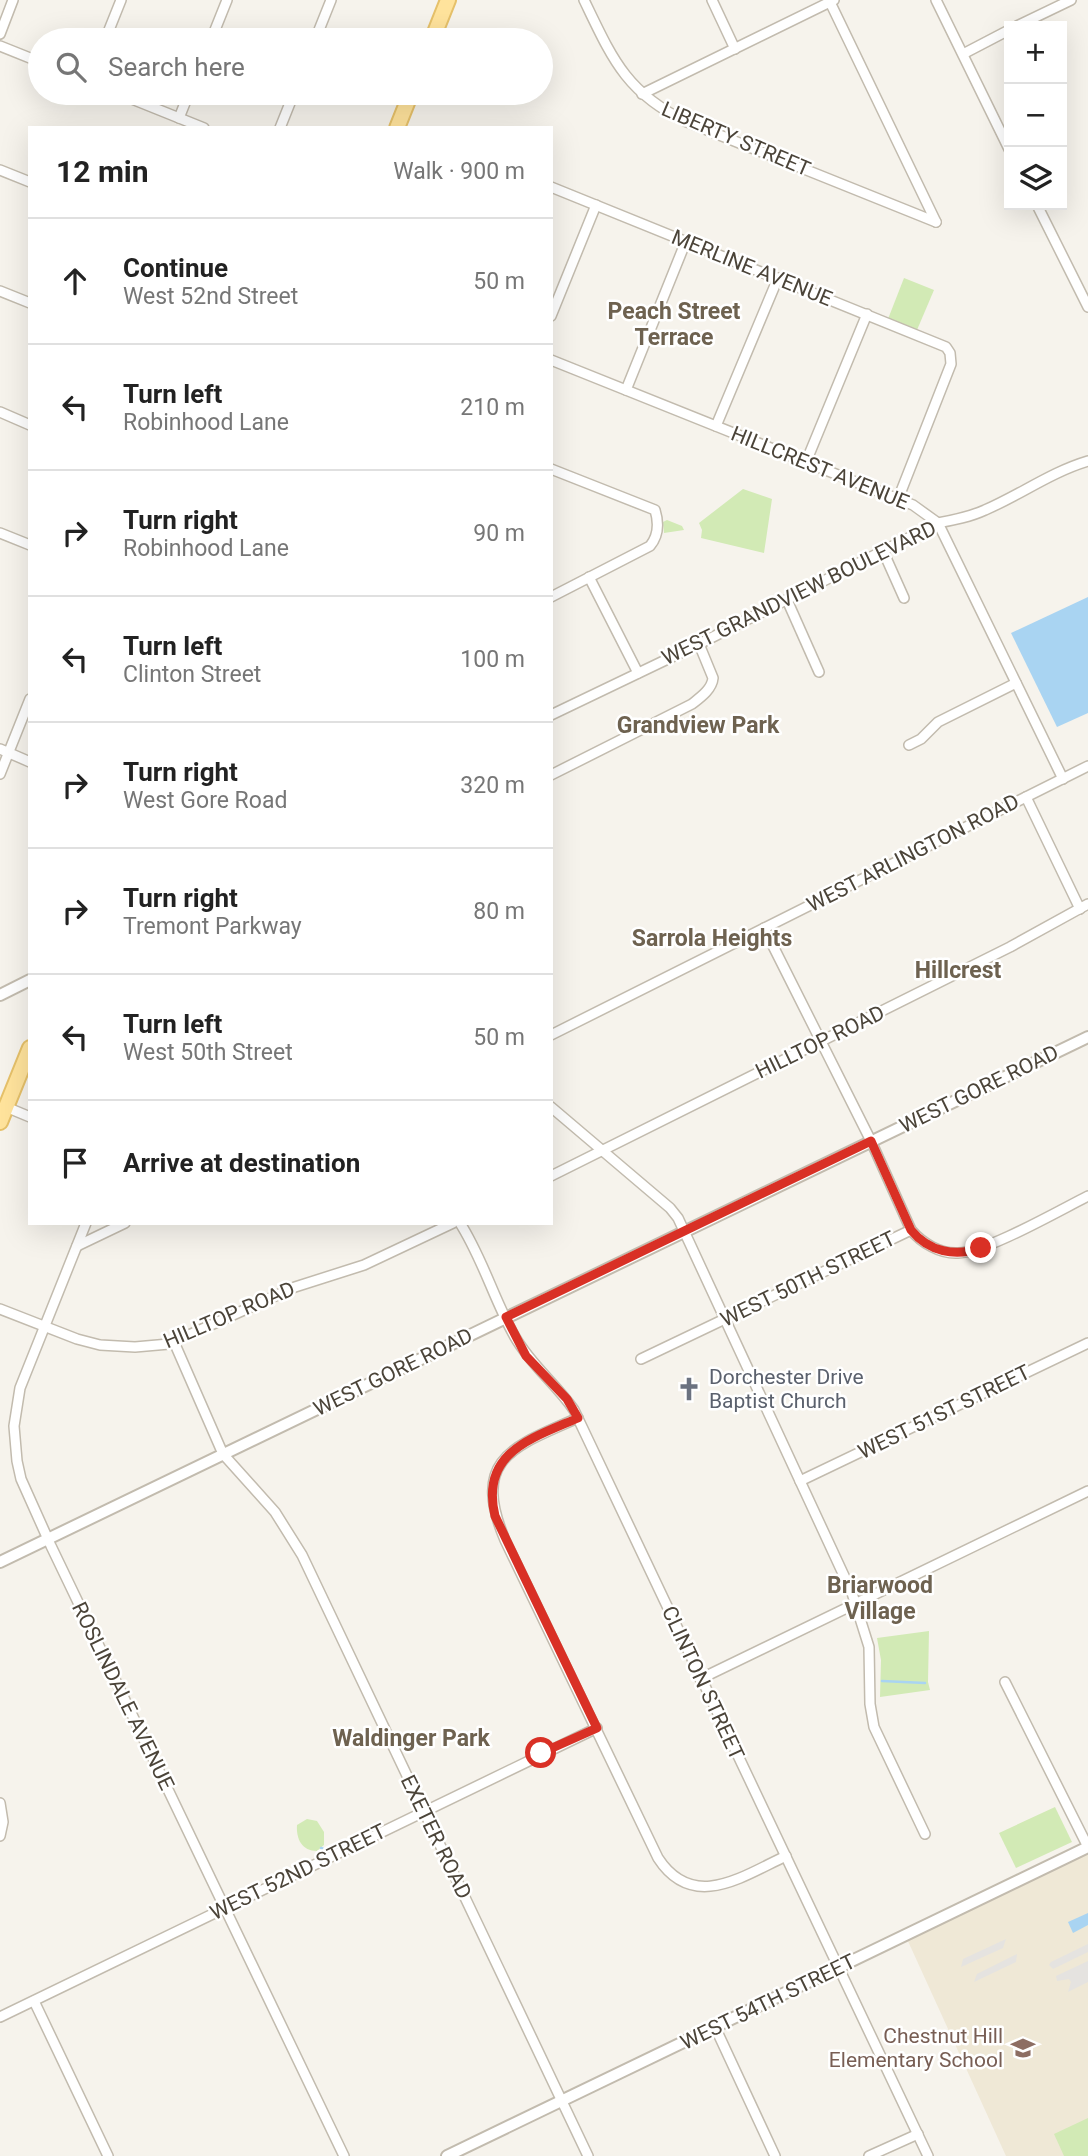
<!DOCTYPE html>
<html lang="en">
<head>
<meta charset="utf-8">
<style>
  body { margin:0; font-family:Roboto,sans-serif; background:#f6f6f6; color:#222 }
  .controls { position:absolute; right:21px; top:21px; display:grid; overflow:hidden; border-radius:0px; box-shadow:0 7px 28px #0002 }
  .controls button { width:63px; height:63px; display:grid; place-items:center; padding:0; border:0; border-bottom:2px solid #e0e0e0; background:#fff; color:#222; font:35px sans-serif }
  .stop { position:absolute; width:21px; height:21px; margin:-16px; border:5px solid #d93025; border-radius:50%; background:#fff }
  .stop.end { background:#d93025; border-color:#fff; box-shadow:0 2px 7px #0008 }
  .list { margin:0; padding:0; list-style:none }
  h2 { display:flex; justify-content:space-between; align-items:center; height:91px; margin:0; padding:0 28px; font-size:30px }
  h2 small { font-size:23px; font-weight:400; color:#767676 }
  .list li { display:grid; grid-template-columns:46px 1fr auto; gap:21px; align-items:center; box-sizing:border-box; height:126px; padding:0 28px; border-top:2px solid #e0e0e0 }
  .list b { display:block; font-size:26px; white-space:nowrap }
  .list p { margin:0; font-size:23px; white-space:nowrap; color:#767676 }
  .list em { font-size:23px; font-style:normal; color:#767676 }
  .icon { flex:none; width:38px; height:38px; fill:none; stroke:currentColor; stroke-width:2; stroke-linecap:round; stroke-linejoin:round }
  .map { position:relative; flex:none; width:1088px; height:2156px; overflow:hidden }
  .search { position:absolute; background:#fff; box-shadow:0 7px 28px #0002; left:28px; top:28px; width:525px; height:77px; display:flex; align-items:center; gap:18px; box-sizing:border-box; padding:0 24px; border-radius:38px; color:#767676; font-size:26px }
  .panel { position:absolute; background:#fff; box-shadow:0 7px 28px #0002; left:28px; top:126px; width:525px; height:1099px; border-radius:0px }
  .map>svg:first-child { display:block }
  .education { fill:#efe8d6 }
  .green { fill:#d2eab5 }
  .parking { fill:#e5e3e0 }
  .water { fill:#a9d4f2 }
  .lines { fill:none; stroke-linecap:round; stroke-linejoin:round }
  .stream { stroke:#a9d4f2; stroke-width:2.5 }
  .minor-casing { stroke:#c2bbae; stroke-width:12 }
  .tertiary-casing { stroke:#c2bbae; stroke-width:14 }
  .primary-casing { stroke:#e6c16a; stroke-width:18 }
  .minor { stroke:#fff; stroke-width:9 }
  .tertiary { stroke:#fff; stroke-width:10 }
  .primary { stroke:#ffe39c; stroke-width:14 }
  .route { stroke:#d93025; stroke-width:9 }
  .labels { text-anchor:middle; stroke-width:5; stroke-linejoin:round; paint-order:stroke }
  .street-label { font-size:21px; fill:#4b4439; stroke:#fff }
  .worship-label { font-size:21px; fill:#5b616d; stroke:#fff; text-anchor:start }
  .education-label { font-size:21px; fill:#785e54; stroke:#fff; text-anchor:end }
  .neighbourhood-label { font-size:23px; font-weight:bold; fill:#6e6250; stroke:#fff }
</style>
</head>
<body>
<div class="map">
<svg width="1088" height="2156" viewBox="0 0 1088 2156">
  <rect width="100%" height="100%" fill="#f6f3ec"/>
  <polygon class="education" points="1088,1853 1088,2156 1006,2156 907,1939"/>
  <g class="green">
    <polygon points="904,278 934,290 917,330 888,319"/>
    <polygon points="743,489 772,499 764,553 701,538 702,530 699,523"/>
    <polygon points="667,520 682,526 684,530 664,533 663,522"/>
    <polygon points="929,1631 928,1682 930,1690 880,1697 881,1660 877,1638"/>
    <polygon points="1055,1807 1072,1842 1016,1868 999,1833"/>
    <path d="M307,1819L317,1821L324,1832V1845L317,1851C302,1851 296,1839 297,1825Z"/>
    <polygon points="1088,2118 1088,2156 1064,2156 1054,2134"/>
  </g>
  <g class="parking">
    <polygon points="1006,1939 1003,1948 961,1967 963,1959"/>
    <polygon points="1088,1944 1088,1952 1053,1969 1049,1965 1051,1962"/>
    <polygon points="1017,1954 1016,1962 974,1982 977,1974"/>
    <polygon points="1088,1961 1088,1982 1068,1992 1071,1982 1069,1979 1057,1981 1056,1976"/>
  </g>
  <g class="water">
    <polygon points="1088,597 1088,713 1057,727 1011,633"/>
    <polygon points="1088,1913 1088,1925 1073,1933 1068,1922"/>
  </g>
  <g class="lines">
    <g class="stream">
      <polyline points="882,1681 925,1683"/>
      <polyline points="321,1848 329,1851"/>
    </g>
    <g class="minor-casing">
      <g id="minor">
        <path d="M584,0C612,58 626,93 687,122L936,222"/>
        <polyline points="712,0 735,49"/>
        <polyline points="829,0 936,222"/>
        <polyline points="936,0 1009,149"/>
        <polyline points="1017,26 1071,0"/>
        <polyline points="0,34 13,0"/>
        <polyline points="105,40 121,0"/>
        <polyline points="211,40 227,0"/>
        <polyline points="315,40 331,0"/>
        <polyline points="0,46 40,62"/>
        <polyline points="963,54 1009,30"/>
        <polyline points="117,93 204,128"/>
        <polyline points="642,94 834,0"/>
        <polyline points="179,118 189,93"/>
        <polyline points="280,128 294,93"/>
        <polyline points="0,170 30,182"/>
        <polyline points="551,187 946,347 950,353 951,364 898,499"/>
        <polyline points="1037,205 1088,307"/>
        <polyline points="0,291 30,303"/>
        <polyline points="551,316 596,205"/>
        <polyline points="551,360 913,505 938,523 1063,779"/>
        <polyline points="626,390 686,241"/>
        <polyline points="0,412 30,425"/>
        <polyline points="716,426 778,278"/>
        <polyline points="806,462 867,314"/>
        <path d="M551,469L655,510C659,523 659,535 650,546L551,597"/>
        <polyline points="0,533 30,545"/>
        <polyline points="883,551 904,598"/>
        <polyline points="589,577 638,673"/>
        <polyline points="787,600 819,672"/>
        <path d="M551,715L699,644L938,523C954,520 970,517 985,510C1020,495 1051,472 1088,461"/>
        <polyline points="909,745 921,739 938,722 1016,683"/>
        <polyline points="0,749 30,762"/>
        <polyline points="0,774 30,699"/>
        <path d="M551,775L692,704C701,697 712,689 713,678L699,644"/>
        <polyline points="1026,797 1080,909"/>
        <path d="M764,928L871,1141L911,1230C922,1243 940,1254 958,1253C985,1253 1060,1210 1088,1196"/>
        <polyline points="551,1035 1088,766"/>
        <polyline points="6,1107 30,1117"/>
        <polyline points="551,1107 670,1208 678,1218 852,1593 869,1647 870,1704 874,1727 925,1834"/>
        <polyline points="551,1176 1010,947 1088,904"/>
        <polyline points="86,1223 20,1388 14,1426 17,1461 21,1479 51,1546 344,2156"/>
        <path d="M460,1223C483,1259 494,1300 515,1337C531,1365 556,1384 574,1410L928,2156"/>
        <polyline points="77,1246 125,1223"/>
        <polyline points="0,1309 77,1339 100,1345 135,1347 169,1344 295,1287 364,1265 453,1223"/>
        <polyline points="174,1342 223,1454 275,1512 302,1555 588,2156"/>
        <polyline points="641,1359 911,1230"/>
        <path d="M578,1418C512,1447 471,1459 505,1540L658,1858C693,1912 743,1876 786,1856"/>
        <polyline points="800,1481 1088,1343"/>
        <polyline points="700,1679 1088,1491"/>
        <polyline points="1005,1682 1088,1847"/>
        <polyline points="0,1803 3,1822 0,1836"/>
        <polyline points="34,2001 108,2156"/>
        <polyline points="0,2017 597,1728"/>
        <polyline points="715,2027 775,2156"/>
        <polyline points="869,2156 918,2134"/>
      </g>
    </g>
    <g class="tertiary-casing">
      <g id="tertiary">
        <polyline points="0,995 30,980"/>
        <polyline points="0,1562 1088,1037"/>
        <polyline points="447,2156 1088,1847"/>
      </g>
    </g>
    <g class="primary-casing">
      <g id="primary">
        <polyline points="432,40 448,0"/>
        <polyline points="397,128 411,93"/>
        <polyline points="0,1122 30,1048"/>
      </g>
    </g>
    <use href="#minor" class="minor"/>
    <use href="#tertiary" class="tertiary"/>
    <use href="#primary" class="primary"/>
  </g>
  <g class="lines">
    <path class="route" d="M541,1753L597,1728L495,1516C480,1453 530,1439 578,1418L567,1399L526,1356L506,1317L871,1141L911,1230C929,1252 955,1257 981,1248"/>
  </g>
  <defs>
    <g id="church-bare" transform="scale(1.89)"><path d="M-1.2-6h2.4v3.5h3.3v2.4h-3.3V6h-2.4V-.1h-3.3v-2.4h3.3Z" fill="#6b7280" stroke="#fff" stroke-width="2.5" paint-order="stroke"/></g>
    <g id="school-bare" transform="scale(1.89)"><path d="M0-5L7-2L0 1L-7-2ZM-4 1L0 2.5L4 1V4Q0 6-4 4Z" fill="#8d6e63" stroke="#fff" stroke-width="2.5" paint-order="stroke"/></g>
  </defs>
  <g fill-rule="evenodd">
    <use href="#church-bare" x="689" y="1389"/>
    <use href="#school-bare" x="1023" y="2048"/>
  </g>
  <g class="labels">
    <g class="street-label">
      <text transform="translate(736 139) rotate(23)" y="7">LIBERTY STREET</text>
      <text transform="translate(752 268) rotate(22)" y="7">MERLINE AVENUE</text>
      <text transform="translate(820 468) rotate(22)" y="7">HILLCREST AVENUE</text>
      <text transform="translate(799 593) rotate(-26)" y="7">WEST GRANDVIEW BOULEVARD</text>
      <text transform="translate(913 853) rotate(-27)" y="7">WEST ARLINGTON ROAD</text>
      <text transform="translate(820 1042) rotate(-26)" y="7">HILLTOP ROAD</text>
      <text transform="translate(979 1089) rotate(-26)" y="7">WEST GORE ROAD</text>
      <text transform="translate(808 1279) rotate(-26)" y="7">WEST 50TH STREET</text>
      <text transform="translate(229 1315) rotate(-23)" y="7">HILLTOP ROAD</text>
      <text transform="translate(393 1372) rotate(-26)" y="7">WEST GORE ROAD</text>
      <text transform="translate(944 1412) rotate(-26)" y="7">WEST 51ST STREET</text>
      <text transform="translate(703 1683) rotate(65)" y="7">CLINTON STREET</text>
      <text transform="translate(123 1696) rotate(64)" y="7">ROSLINDALE AVENUE</text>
      <text transform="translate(436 1837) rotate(64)" y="7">EXETER ROAD</text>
      <text transform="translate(298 1872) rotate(-26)" y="7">WEST 52ND STREET</text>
      <text transform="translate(768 2002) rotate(-26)" y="7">WEST 54TH STREET</text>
    </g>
    <g class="worship-label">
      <text x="709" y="1384">Dorchester Drive<tspan x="709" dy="24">Baptist Church</tspan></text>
    </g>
    <g class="education-label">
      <text x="1003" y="2043">Chestnut Hill<tspan x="1003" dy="24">Elementary School</tspan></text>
    </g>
    <g class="neighbourhood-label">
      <text x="674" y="319">Peach Street<tspan x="674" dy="26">Terrace</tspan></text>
      <text x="698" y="733">Grandview Park</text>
      <text x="712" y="946">Sarrola Heights</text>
      <text x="958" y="978">Hillcrest</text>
      <text x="880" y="1593">Briarwood<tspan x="880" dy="26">Village</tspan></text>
      <text x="411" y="1746">Waldinger Park</text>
    </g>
  </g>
</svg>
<div class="controls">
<button>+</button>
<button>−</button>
<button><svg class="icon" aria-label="layers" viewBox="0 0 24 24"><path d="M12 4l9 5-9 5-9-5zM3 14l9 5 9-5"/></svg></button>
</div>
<div class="stop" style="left:541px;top:1753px"></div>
<div class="stop end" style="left:981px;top:1248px"></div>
<div class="search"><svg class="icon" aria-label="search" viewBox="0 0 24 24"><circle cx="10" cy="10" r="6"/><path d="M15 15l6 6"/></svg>Search here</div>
<section class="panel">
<h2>12 min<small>Walk · 900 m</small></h2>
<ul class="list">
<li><svg class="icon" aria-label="ahead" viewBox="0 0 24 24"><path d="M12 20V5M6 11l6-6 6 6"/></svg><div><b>Continue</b><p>West 52nd Street</p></div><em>50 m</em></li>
<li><svg class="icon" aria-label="left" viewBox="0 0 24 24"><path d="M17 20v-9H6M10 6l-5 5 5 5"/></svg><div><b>Turn left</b><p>Robinhood Lane</p></div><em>210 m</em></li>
<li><svg class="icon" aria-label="right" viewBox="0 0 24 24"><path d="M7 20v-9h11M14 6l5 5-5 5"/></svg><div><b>Turn right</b><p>Robinhood Lane</p></div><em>90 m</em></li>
<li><svg class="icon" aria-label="left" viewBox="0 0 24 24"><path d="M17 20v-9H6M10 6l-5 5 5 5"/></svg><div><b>Turn left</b><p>Clinton Street</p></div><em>100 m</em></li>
<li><svg class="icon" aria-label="right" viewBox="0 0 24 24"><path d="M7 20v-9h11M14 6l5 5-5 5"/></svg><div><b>Turn right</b><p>West Gore Road</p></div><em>320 m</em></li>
<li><svg class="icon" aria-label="right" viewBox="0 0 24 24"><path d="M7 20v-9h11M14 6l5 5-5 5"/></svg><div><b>Turn right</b><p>Tremont Parkway</p></div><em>80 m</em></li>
<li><svg class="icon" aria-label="left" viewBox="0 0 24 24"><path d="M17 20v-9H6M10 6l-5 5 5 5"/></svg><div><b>Turn left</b><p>West 50th Street</p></div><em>50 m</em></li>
<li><svg class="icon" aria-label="arrive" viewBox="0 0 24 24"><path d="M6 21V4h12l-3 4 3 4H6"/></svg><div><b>Arrive at destination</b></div></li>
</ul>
</section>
</div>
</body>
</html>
